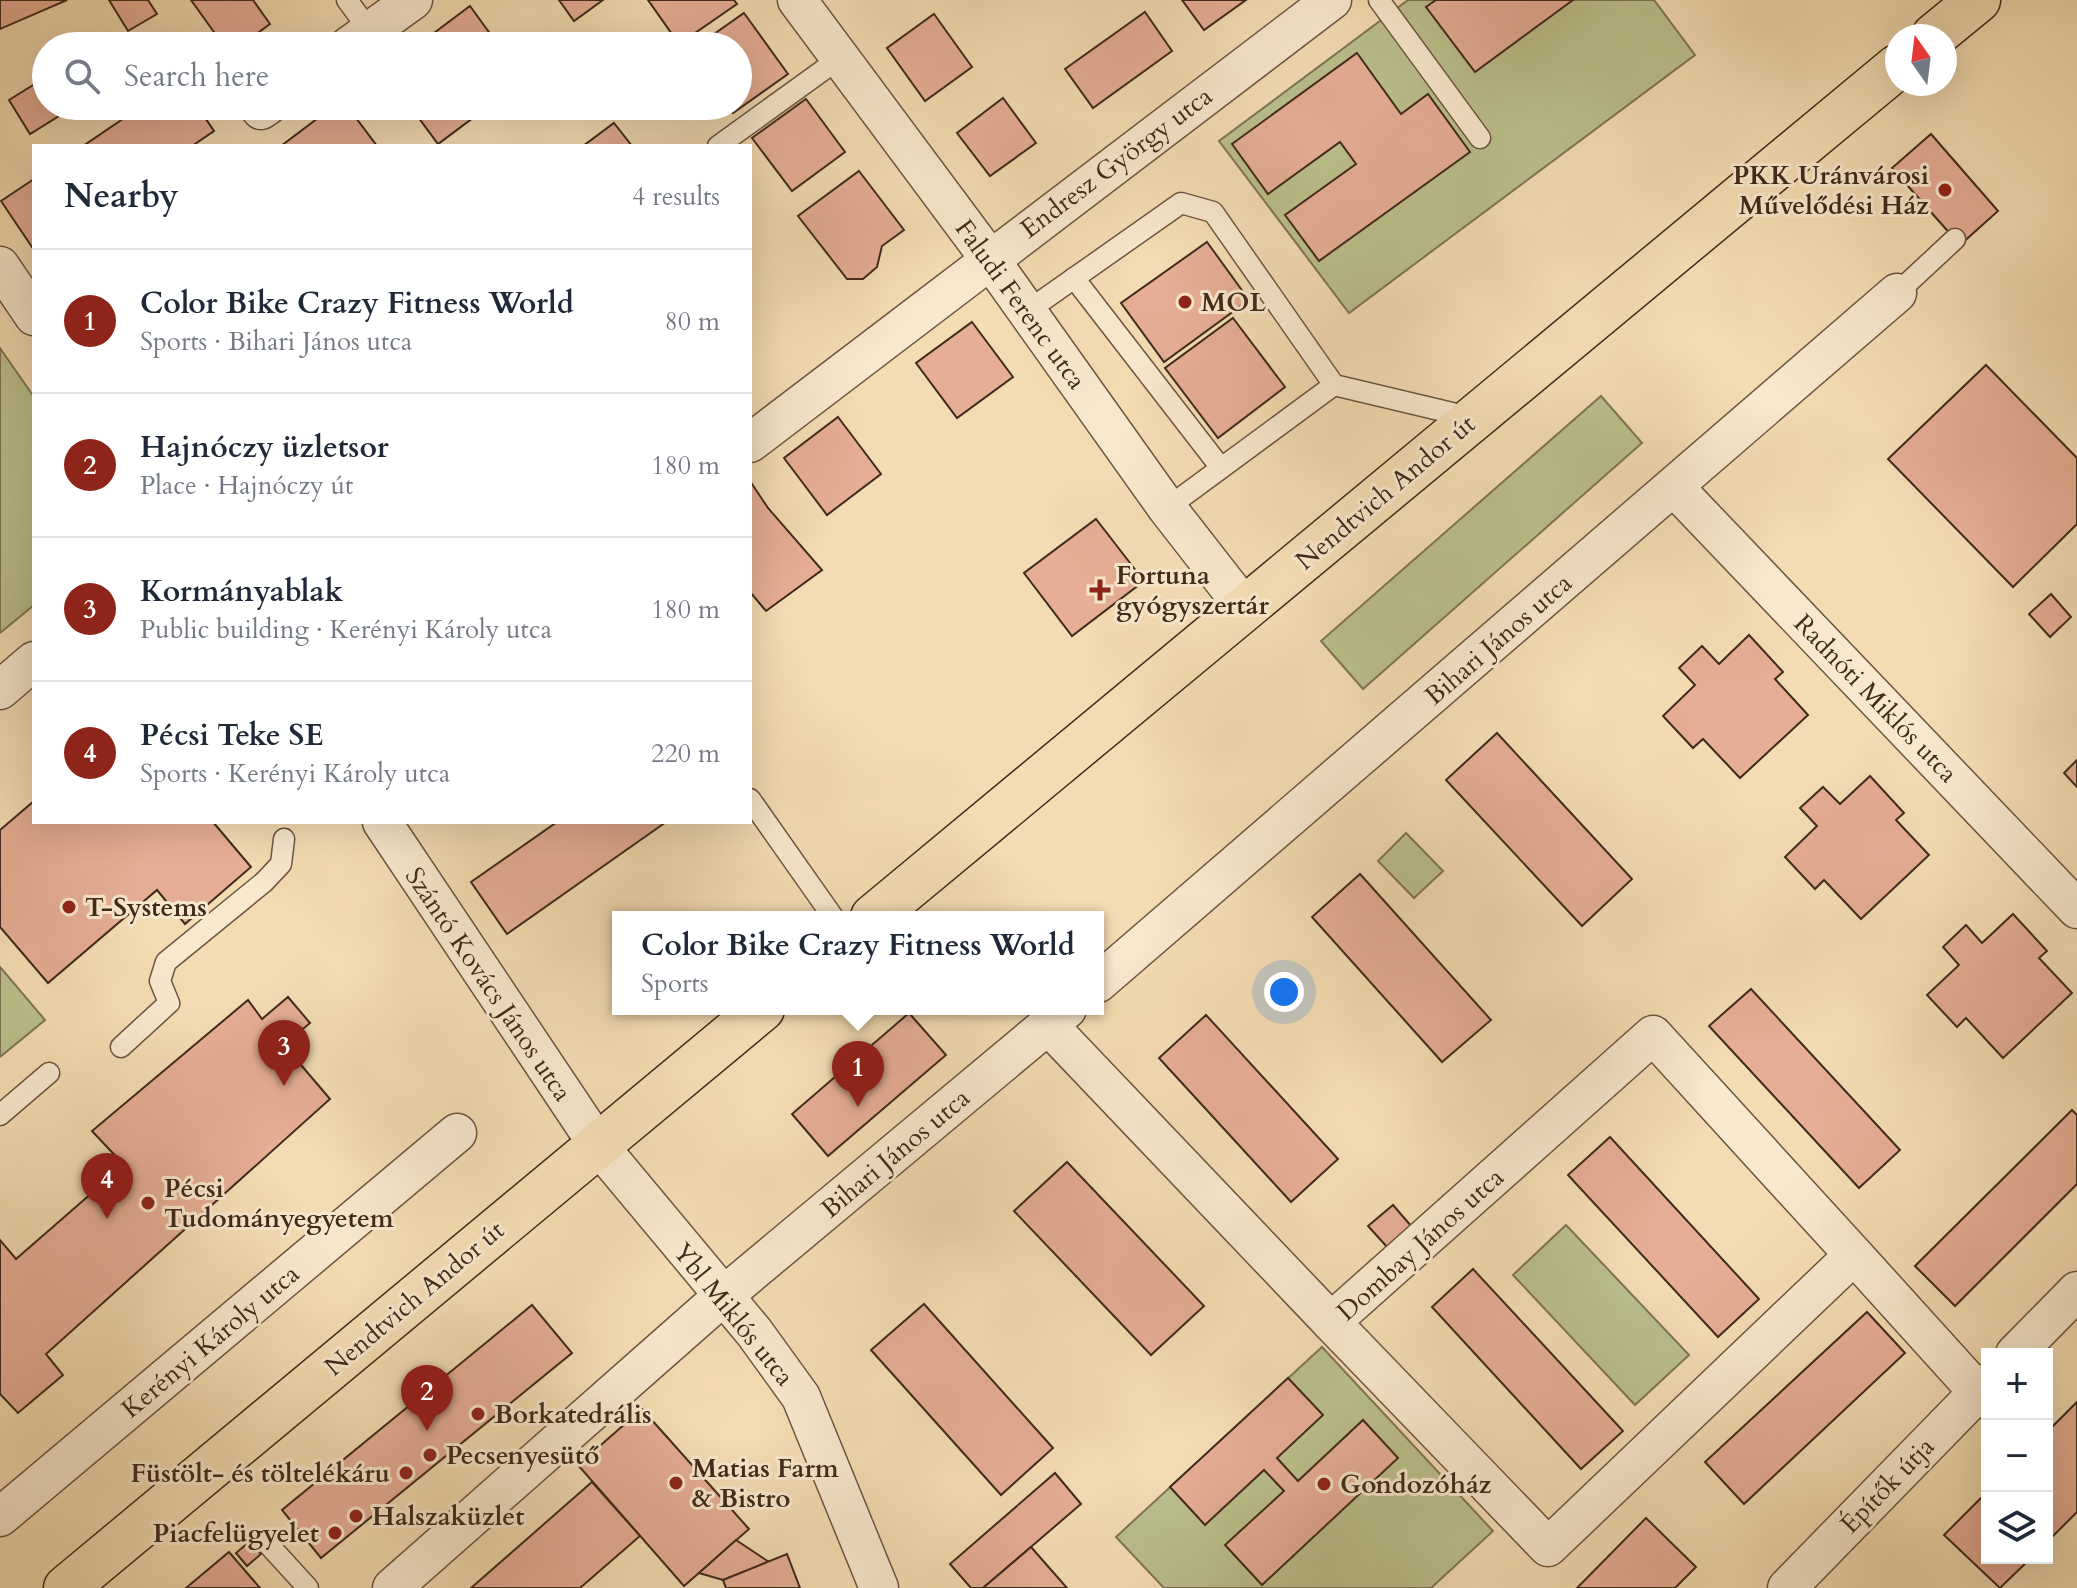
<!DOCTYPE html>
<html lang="en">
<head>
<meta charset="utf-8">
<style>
  body { margin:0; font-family:Cardo,serif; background:#f2f2f3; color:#1f2937 }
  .controls { position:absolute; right:24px; bottom:24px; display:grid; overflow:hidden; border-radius:0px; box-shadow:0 8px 32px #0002 }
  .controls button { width:72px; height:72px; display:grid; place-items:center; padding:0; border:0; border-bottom:2px solid #e0e1e3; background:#fff; color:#1f2937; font:40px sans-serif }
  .compass { position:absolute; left:1885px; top:24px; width:72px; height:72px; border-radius:50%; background:#fff; box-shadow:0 8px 32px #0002; rotate:346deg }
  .you { position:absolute; left:1284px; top:992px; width:28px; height:28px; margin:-20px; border:6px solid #fff; border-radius:50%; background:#1a73e8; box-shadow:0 0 0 12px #1a73e833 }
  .badge { display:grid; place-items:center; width:52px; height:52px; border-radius:50%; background:#8f2418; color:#fff; font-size:26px; font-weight:700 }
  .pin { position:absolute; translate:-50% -66px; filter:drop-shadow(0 2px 4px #0008) }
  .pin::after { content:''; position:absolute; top:42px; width:28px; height:24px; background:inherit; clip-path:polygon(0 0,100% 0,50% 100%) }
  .popup { position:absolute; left:612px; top:911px; width:492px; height:104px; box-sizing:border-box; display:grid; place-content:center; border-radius:0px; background:#fff; filter:drop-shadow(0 2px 6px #0005); font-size:26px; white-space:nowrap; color:#747a83 }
  .popup b { font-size:30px; color:#1f2937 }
  .popup::after { content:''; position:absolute; left:50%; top:100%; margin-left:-16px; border:16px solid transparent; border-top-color:#fff }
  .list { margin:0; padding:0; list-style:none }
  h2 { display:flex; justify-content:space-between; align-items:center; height:104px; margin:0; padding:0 32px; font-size:34px }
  h2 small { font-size:26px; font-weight:400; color:#747a83 }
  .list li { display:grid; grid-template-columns:52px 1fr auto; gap:24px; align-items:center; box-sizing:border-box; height:144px; padding:0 32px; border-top:2px solid #e0e1e3 }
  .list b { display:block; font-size:30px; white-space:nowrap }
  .list p { margin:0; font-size:26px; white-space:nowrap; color:#747a83 }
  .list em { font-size:26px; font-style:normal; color:#747a83 }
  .icon { flex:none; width:44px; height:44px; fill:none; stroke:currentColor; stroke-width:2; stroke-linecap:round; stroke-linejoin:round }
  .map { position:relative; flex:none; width:2077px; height:1588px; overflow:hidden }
  .search { position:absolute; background:#fff; box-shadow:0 8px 32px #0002; left:32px; top:32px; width:720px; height:88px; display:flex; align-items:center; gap:20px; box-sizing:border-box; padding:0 28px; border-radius:44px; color:#747a83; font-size:30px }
  .panel { position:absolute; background:#fff; box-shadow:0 8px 32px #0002; left:32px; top:144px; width:720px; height:680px; border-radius:0px }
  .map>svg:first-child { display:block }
  .green { fill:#bbc08c; stroke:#7e7554; stroke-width:2 }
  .building { fill:#e6ae94; stroke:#402a1b; stroke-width:2 }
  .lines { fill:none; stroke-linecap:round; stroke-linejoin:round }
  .lane-casing { stroke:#6d5641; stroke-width:23 }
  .street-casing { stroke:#6d5641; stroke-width:41 }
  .primary-casing { stroke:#402a1b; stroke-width:47 }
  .lane { stroke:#f8e8cd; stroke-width:20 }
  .street { stroke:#f8e8cd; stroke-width:38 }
  .primary { stroke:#f4dcb2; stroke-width:44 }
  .poi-dot { fill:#8f2418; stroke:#f8e8cd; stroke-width:3 }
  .labels { text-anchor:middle; stroke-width:6; stroke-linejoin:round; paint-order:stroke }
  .street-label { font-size:26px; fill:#402a1b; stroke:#f8e8cd }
  .poi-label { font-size:26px; font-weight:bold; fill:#402a1b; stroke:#f8e8cd; text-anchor:start }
</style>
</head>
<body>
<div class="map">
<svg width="2077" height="1588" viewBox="0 0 2077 1588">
  <rect width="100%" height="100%" fill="#f4dcb2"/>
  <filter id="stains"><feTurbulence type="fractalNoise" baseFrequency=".0025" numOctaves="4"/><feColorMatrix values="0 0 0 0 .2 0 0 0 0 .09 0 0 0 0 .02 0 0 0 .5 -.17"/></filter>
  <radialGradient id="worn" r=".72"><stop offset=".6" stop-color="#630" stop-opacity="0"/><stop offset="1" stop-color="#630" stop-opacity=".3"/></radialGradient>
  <g class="green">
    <polygon points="1408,0 1654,0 1695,55 1349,313 1219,141"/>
    <polygon points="0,348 34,397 34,605 0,633"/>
    <polygon points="1601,396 1642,443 1363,689 1321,641"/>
    <polygon points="1406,833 1443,871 1414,898 1378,861"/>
    <polygon points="0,967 45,1020 0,1057"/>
    <polygon points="1566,1225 1689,1355 1635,1405 1513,1275"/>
    <polygon points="1322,1347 1493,1531 1431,1588 1164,1588 1116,1537"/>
  </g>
  <g class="building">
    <polygon points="0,0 67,0 0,29"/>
    <polygon points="109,0 148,0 157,14 128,31"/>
    <polygon points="191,0 253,0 270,24 240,46 224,46"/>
    <polygon points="559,0 603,0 574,21"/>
    <polygon points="648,0 734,0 737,4 679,44"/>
    <polygon points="1182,0 1246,0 1204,30"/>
    <polygon points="1436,0 1573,0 1475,72 1426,7"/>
    <polygon points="470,6 499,46 416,46 426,39"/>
    <polygon points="1145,12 1172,51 1093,108 1065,69"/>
    <polygon points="744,13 788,74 733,113 728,106 738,106 738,46 697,46"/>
    <polygon points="934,14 972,67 925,101 887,48"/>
    <polygon points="1357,53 1401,114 1428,94 1470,152 1319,261 1285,215 1356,164 1340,142 1268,194 1232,144"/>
    <polygon points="46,77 46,106 75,106 30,134 9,100"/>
    <polygon points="1003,98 1036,143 990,176 957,133"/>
    <polygon points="806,99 845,152 792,191 752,138"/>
    <polygon points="142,106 197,106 214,131 192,146 83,146"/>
    <polygon points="334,106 347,106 377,146 281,146"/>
    <polygon points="410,106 489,106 438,144"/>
    <polygon points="614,123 632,146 583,146"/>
    <polygon points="1931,134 1998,211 1960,245 1892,168"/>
    <polygon points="859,171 904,230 882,246 877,267 863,279 847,279 798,216"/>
    <polygon points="34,179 34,250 1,201"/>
    <polygon points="1207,242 1249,300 1164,362 1121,303"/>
    <polygon points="1233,318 1285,387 1218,438 1165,368"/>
    <polygon points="972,322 1013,377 957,418 916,363"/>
    <polygon points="1986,365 2077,458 2077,524 2013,587 1888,459"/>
    <polygon points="838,417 881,474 827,515 784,458"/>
    <polygon points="750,481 768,508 822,570 766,611 750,592"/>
    <polygon points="1096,519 1144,581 1072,636 1024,573"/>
    <polygon points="2051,594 2071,617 2050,637 2029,614"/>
    <polygon points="1749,635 1783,672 1775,679 1808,715 1740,778 1703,739 1693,748 1663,716 1695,685 1679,668 1702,646 1719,664"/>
    <polygon points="1497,733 1632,879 1582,926 1446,780"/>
    <polygon points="2077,760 2077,787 2064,773"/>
    <polygon points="1870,776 1904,813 1896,820 1929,855 1861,919 1824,880 1815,889 1785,857 1817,826 1800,808 1823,787 1840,804"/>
    <polygon points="34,801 34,822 213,822 251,867 185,924 157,890 48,983 0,927 0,830"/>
    <polygon points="557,822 666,822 507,934 471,882"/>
    <polygon points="1360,874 1491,1020 1442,1062 1312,917"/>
    <polygon points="2013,914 2047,951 2039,958 2072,993 2003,1058 1966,1018 1957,1027 1927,995 1959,965 1943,947 1966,925 1982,943"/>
    <polygon points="1751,989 1900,1150 1859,1188 1709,1026"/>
    <polygon points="288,997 310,1023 284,1045 330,1099 46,1354 63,1375 18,1413 0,1394 0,1240 16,1259 124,1165 92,1131 248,1000 262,1019"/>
    <polygon points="909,1013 946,1055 828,1156 792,1114"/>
    <polygon points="1206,1015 1338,1159 1291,1202 1159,1058"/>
    <polygon points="2072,1110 2077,1115 2077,1184 1955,1306 1915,1266"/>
    <polygon points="1610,1137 1759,1299 1718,1337 1568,1175"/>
    <polygon points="1067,1162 1204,1306 1151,1355 1014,1211"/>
    <polygon points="1393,1205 1412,1227 1388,1248 1368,1226"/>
    <polygon points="1473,1269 1623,1431 1581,1469 1432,1307"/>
    <polygon points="924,1304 1053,1448 1001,1495 871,1350"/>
    <polygon points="532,1305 572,1353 321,1558 282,1510"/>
    <polygon points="1867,1312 1905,1353 1744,1504 1705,1462"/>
    <polygon points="1288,1378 1323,1415 1277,1458 1298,1481 1363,1420 1398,1458 1262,1585 1225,1545 1284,1491 1264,1470 1205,1525 1170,1487"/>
    <polygon points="2077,1402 2077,1512 2047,1542 2047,1432"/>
    <polygon points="642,1409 749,1529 684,1586 578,1465"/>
    <polygon points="1055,1473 1081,1504 983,1588 971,1588 950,1564"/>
    <polygon points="592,1482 640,1536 580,1588 471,1588"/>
    <polygon points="1987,1492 1987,1558 2031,1558 2000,1588 1944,1535"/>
    <polygon points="1646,1518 1696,1567 1675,1588 1577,1588"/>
    <polygon points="736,1540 769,1562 723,1580 699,1573"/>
    <polygon points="250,1541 261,1554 247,1566 236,1553"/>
    <polygon points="1031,1547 1067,1588 983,1588"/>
    <polygon points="229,1552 260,1588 186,1588"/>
    <polygon points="787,1554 800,1588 726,1588 723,1580"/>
  </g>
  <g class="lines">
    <g class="lane-casing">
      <g id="lane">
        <polyline points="347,0 370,31"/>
        <polyline points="1379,0 1480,138"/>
        <polyline points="718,146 840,58"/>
        <polyline points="1074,278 1221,468"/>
        <polyline points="1897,293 1955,239"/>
        <polyline points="1026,312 1181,203 1213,212 1334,385 1473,418"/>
        <polyline points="1167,508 1334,385"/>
        <polyline points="750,799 833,917"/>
        <polyline points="121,1047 169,1003 160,981 166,962 264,882 281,864 284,839"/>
        <polyline points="0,1115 49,1073"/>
        <polyline points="267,1543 308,1588"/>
      </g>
    </g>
    <g class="street-casing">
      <g id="street">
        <polyline points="797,0 989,258 1167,508 1245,608"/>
        <polyline points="349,46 413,0"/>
        <polyline points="261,110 267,106"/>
        <polyline points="0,266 34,316"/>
        <polyline points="750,443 1332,0"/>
        <polyline points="1674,487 2077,909"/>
        <polyline points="0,690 34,661"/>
        <polyline points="382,822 598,1145 754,1332 801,1397 879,1588"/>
        <polyline points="1098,983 1897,293"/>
        <polyline points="1048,1025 1331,1322"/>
        <polyline points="1854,1255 1653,1035 1331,1322 1548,1547 1854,1255 1978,1392"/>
        <polyline points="2015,1354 2077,1291"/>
        <polyline points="0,1517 457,1133"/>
        <polyline points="392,1588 722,1297 1067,1009"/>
        <polyline points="1787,1588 1987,1383"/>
      </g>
    </g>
    <g class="primary-casing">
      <g id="primary">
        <polyline points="1934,36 1978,0"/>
        <polyline points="873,917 1897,67"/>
        <polyline points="66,1588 762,1009"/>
      </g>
    </g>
    <use href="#lane" class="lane"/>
    <use href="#street" class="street"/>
    <use href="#primary" class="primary"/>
  </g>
  <g class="poi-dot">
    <circle cx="1945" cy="190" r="8"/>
    <circle cx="1185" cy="302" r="8"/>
    <path d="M1096 578h8v8h8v8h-8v8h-8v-8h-8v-8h8z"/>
    <circle cx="69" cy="907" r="8"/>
    <circle cx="148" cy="1203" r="8"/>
    <circle cx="478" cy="1414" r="8"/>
    <circle cx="430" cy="1455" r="8"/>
    <circle cx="406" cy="1473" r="8"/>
    <circle cx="676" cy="1483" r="8"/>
    <circle cx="1324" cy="1484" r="8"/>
    <circle cx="356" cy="1516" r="8"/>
    <circle cx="335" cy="1533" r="8"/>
  </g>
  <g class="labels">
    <g class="street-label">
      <text transform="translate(1116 162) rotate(-37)" y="9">Endresz György utca</text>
      <text transform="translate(1021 304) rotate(54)" y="9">Faludi Ferenc utca</text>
      <text transform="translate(1385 492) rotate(-40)" y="9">Nendtvich Andor út</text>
      <text transform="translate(1498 639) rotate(-41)" y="9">Bihari János utca</text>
      <text transform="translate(1876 698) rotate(46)" y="9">Radnóti Miklós utca</text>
      <text transform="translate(489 984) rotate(56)" y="9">Szántó Kovács János utca</text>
      <text transform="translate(895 1153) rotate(-40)" y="9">Bihari János utca</text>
      <text transform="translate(1420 1244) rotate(-42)" y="9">Dombay János utca</text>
      <text transform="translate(414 1298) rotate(-40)" y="9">Nendtvich Andor út</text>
      <text transform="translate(734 1314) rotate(51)" y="9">Ybl Miklós utca</text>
      <text transform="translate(210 1341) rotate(-40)" y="9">Kerényi Károly utca</text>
      <text transform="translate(1887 1485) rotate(-46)" y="9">Építők útja</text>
    </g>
    <g class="poi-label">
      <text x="1929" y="184" text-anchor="end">PKK Uránvárosi<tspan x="1929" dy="30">Művelődési Ház</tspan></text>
      <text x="1201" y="311">MOL</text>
      <text x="1116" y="584">Fortuna<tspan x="1116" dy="30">gyógyszertár</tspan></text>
      <text x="85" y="916">T-Systems</text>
      <text x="164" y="1197">Pécsi<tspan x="164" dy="30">Tudományegyetem</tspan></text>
      <text x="494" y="1423">Borkatedrális</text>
      <text x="446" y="1464">Pecsenyesütő</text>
      <text x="692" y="1477">Matias Farm<tspan x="692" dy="30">&amp; Bistro</tspan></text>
      <text x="390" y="1482" text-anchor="end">Füstölt- és töltelékáru</text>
      <text x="1340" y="1493">Gondozóház</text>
      <text x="372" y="1525">Halszaküzlet</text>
      <text x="319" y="1542" text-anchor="end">Piacfelügyelet</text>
    </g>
  </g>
  <rect width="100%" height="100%" filter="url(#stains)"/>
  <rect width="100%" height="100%" fill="url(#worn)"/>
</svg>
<div class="controls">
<button>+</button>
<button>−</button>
<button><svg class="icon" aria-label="layers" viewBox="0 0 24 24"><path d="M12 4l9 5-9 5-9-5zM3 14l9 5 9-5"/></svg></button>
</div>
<svg class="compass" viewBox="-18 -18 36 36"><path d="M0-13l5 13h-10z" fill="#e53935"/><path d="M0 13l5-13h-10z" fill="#747a83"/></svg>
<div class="you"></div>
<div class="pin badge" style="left:858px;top:1107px">1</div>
<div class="popup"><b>Color Bike Crazy Fitness World</b>Sports</div>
<div class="pin badge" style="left:427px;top:1431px">2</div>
<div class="pin badge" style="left:284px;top:1086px">3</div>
<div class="pin badge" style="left:107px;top:1219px">4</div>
<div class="search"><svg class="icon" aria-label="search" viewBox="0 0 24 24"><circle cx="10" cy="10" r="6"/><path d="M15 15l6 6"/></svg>Search here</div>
<section class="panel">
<h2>Nearby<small>4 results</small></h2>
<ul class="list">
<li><span class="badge">1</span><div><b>Color Bike Crazy Fitness World</b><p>Sports · Bihari János utca</p></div><em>80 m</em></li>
<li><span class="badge">2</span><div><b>Hajnóczy üzletsor</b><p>Place · Hajnóczy út</p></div><em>180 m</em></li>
<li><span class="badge">3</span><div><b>Kormányablak</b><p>Public building · Kerényi Károly utca</p></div><em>180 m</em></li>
<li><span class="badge">4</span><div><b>Pécsi Teke SE</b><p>Sports · Kerényi Károly utca</p></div><em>220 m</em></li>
</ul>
</section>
</div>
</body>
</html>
